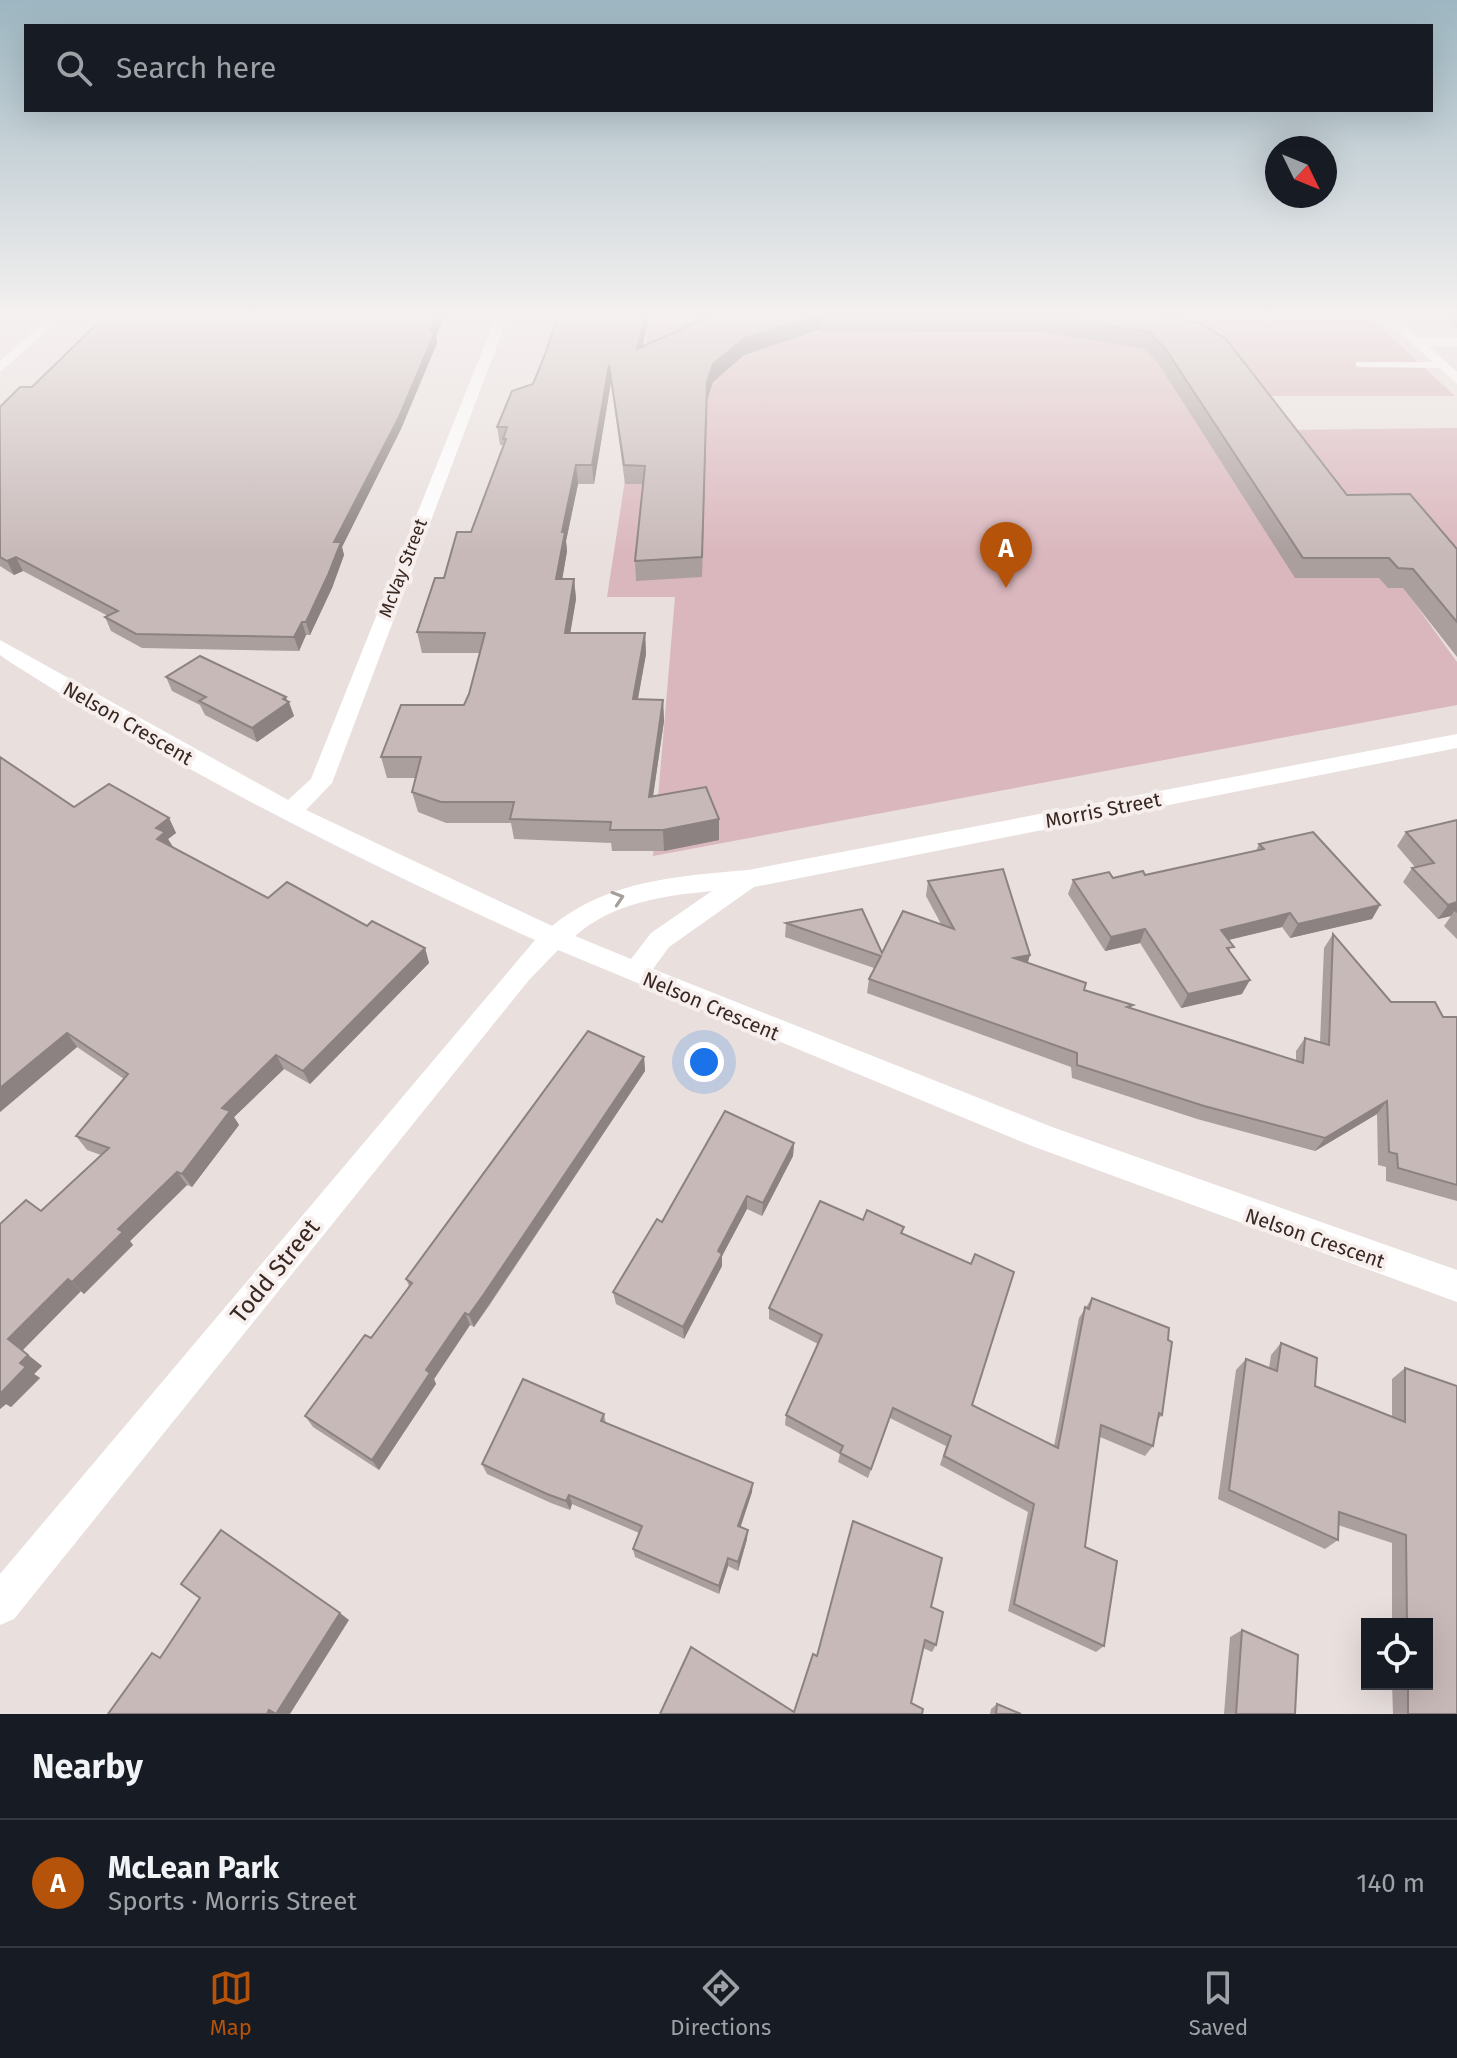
<!DOCTYPE html>
<html lang="en">
<head>
<meta charset="utf-8">
<style>
  body { margin:0; font-family:"Fira Sans",sans-serif; background:#20242c; color:#f1f3f6 }
  .controls { position:absolute; right:24px; bottom:24px; display:grid; overflow:hidden; border-radius:0px; box-shadow:0 8px 32px #0002 }
  .controls button { width:72px; height:72px; display:grid; place-items:center; padding:0; border:0; border-bottom:2px solid #363941; background:#171b24; color:#f1f3f6; font:40px sans-serif }
  .compass { position:absolute; left:1265px; top:136px; width:72px; height:72px; border-radius:50%; background:#171b24; box-shadow:0 8px 32px #0002; rotate:133deg }
  .you { position:absolute; left:704px; top:1062px; width:28px; height:28px; margin:-20px; border:6px solid #fff; border-radius:50%; background:#1a73e8; box-shadow:0 0 0 12px #1a73e833 }
  .badge { display:grid; place-items:center; width:52px; height:52px; border-radius:50%; background:#b45309; color:#fff; font-size:26px; font-weight:700 }
  .pin { position:absolute; translate:-50% -66px; filter:drop-shadow(0 2px 4px #0008) }
  .pin::after { content:''; position:absolute; top:42px; width:28px; height:24px; background:inherit; clip-path:polygon(0 0,100% 0,50% 100%) }
  .list { margin:0; padding:0; list-style:none }
  h2 { display:flex; justify-content:space-between; align-items:center; height:104px; margin:0; padding:0 32px; font-size:34px }
  h2 small { font-size:26px; font-weight:400; color:#9ea1a6 }
  .list li { display:grid; grid-template-columns:52px 1fr auto; gap:24px; align-items:center; box-sizing:border-box; height:128px; padding:0 32px; border-top:2px solid #363941 }
  .list b { display:block; font-size:30px; white-space:nowrap }
  .list p { margin:0; font-size:26px; white-space:nowrap; color:#9ea1a6 }
  .list em { font-size:26px; font-style:normal; color:#9ea1a6 }
  .icon { flex:none; width:44px; height:44px; fill:none; stroke:currentColor; stroke-width:2; stroke-linecap:round; stroke-linejoin:round }
  .map { position:relative; flex:none; width:1457px; height:1714px; overflow:hidden }
  .search { position:absolute; background:#171b24; box-shadow:0 8px 32px #0002; left:24px; right:24px; top:24px; height:88px; display:flex; align-items:center; gap:20px; box-sizing:border-box; padding:0 28px; border-radius:0px; color:#9ea1a6; font-size:30px }
  .sheet { height:232px; background:#171b24 }
  nav { display:flex; justify-content:space-around; align-items:center; box-sizing:border-box; height:112px; border-top:2px solid #363941; background:#171b24; font-size:22px; color:#9ea1a6 }
  nav a { display:grid; justify-items:center; gap:4px }
  nav .on { color:#b45309 }
  .map>svg:first-child { display:block }
  .green { fill:#dab7bd }
  .lines { fill:none; stroke-linecap:round; stroke-linejoin:round }
  .lane { fill:#fff; fill-rule:evenodd }
  .street { fill:#fff; fill-rule:evenodd }
  .secondary { fill:#fff; fill-rule:evenodd }
  .wall { fill:#ab9f9e }
  .shaded-wall { fill:#8b8281 }
  .building { fill:#c7b9b8; stroke:#8b8281; stroke-width:2 }
  .oneway { stroke:#a69e9b }
  .labels { text-anchor:middle; stroke-width:8; stroke-linejoin:round; paint-order:stroke }
  .far-street-label { font-size:18px; fill:#392720; stroke:#f6efee }
  .street-label { font-size:20px; fill:#392720; stroke:#f6efee }
  .near-street-label { font-size:24px; fill:#392720; stroke:#f6efee }
</style>
</head>
<body>
<div class="map">
<svg width="1457" height="1714" viewBox="0 0 1457 1714">
  <rect width="100%" height="100%" fill="#e9e0de"/>
  <polygon class="green" points="695,314 1366,314 1455,396 1262,396 1287,430 1457,428 1457,578 1398,580 1457,662 1457,705 653,856 675,597 607,597 649,324 693,323"/>
  <g class="lines">
    <polygon class="lane" points="1356,362 1441,362 1446,365 1441,368 1359,367 1356,366"/>
    <g class="street">
      <polygon points="53,314 66,314 0,372 0,361"/>
      <path d="M497,314H509L332,783L306,810L552,926C608,880 679,876 748,870L1457,734V748L754,887L669,947L653,969L1052,1127L1457,1270V1302L1032,1146L558,950L529,980L14,1619L0,1625V1574L535,940C355,859 177,769 10,662L0,655V640L288,800L311,779ZM712,891L651,933L631,959L575,936C614,902 663,896 712,891Z"/>
      <polygon points="1457,338 1457,346 1416,346 1409,342 1416,338"/>
    </g>
    <polygon class="secondary" points="1380,314 1393,314 1457,372 1457,384"/>
  </g>
  <g class="wall">
    <polygon points="715,314 1156,314 1347,495 1457,549 1457,657 1403,588 1388,588 1379,578 1295,578 1160,366 1144,349 1040,332 822,333 822,329 744,355 713,382 707,400 702,577 636,581 635,561 643,484 625,484 611,382 594,484 578,484 566,541 567,551 562,579 574,579 576,599 570,633 645,633 646,654 638,699 663,700 664,721 653,796 719,840 664,851 612,851 611,843 514,839 511,823 446,823 418,812 412,792 416,778 387,778 381,757 464,705 469,694 480,653 422,653 417,632 444,578 471,532 504,445 500,445 497,427 642,347"/>
    <polygon points="1439,314 1457,314 1457,329"/>
    <polygon points="436,336 437,343 401,429 342,547 344,555 332,588 310,635 306,635 299,651 142,648 111,631 105,617 108,616 23,571 14,575 0,566 0,407 32,387"/>
    <polygon points="166,677 287,701 294,716 257,742 205,715 200,705 172,691"/>
    <polygon points="74,807 169,818 176,833 168,839 173,847 268,898 367,926 425,948 429,963 310,1084 284,1069 234,1117 239,1125 192,1187 187,1185 130,1241 133,1245 84,1294 81,1291 22,1350 42,1366 34,1374 40,1378 11,1407 6,1404 0,1409 0,1224 41,1211 101,1155 87,1150 76,1136 124,1079 77,1047 0,1112"/>
    <polygon points="1457,820 1457,939 1444,926 1451,916 1438,919 1403,882 1412,868 1415,867 1397,846 1406,832"/>
    <polygon points="1259,844 1380,905 1372,919 1290,938 1282,927 1229,940 1230,953 1242,994 1181,1008 1140,943 1105,951 1068,894 1073,880 1113,878 1145,875 1256,851"/>
    <polygon points="928,881 1030,955 1027,963 1084,990 1132,1009 1296,1061 1296,1051 1305,1038 1320,1042 1324,948 1333,934 1391,1002 1443,1017 1457,1017 1457,1201 1386,1181 1386,1167 1378,1165 1377,1114 1315,1151 1197,1119 1072,1078 1071,1067 867,993 869,979 874,968 785,937 786,923 882,953 941,924 926,896"/>
    <polygon points="644,1057 645,1071 489,1306 474,1327 470,1325 434,1379 436,1384 379,1470 313,1427 305,1416 371,1338 409,1286 406,1279"/>
    <polygon points="794,1143 793,1156 762,1216 747,1209 722,1256 722,1266 684,1339 616,1304 613,1292 662,1222"/>
    <polygon points="863,1220 902,1233 972,1405 1054,1446 1079,1318 1092,1298 1168,1340 1162,1415 1158,1420 1153,1446 1145,1456 1100,1437 1085,1547 1104,1646 1096,1652 1008,1611 1028,1512 940,1465 946,1446 890,1418 868,1478 838,1462 840,1454 785,1425 786,1415 818,1344 769,1319 769,1308"/>
    <polygon points="1281,1343 1315,1386 1392,1417 1392,1379 1405,1368 1457,1714 1393,1714 1392,1684 1427,1684 1427,1624 1392,1624 1392,1543 1338,1525 1338,1540 1325,1549 1218,1499 1236,1370 1246,1359 1269,1368 1271,1355"/>
    <polygon points="604,1414 606,1424 752,1492 740,1527 747,1539 738,1571 728,1566 719,1594 635,1557 633,1549 639,1533 572,1504 570,1510 551,1503 487,1474 482,1464"/>
    <polygon points="931,1607 936,1645 932,1652 923,1648 911,1703 794,1712 817,1656"/>
    <polygon points="1242,1630 1295,1714 1224,1714 1230,1637"/>
    <polygon points="997,1704 1021,1714 990,1714 991,1709"/>
  </g>
  <g class="shaded-wall">
    <polygon points="439,314 447,314 436,336 437,343 401,429 342,547 344,555 332,588 310,635 306,622 334,542"/>
    <polygon points="646,314 650,314 638,367 637,349"/>
    <polygon points="820,314 823,314 822,329 744,355 713,382 707,400 702,577 707,382 713,364 745,338"/>
    <polygon points="609,365 611,382 594,484 592,465"/>
    <polygon points="576,465 578,484 566,541 567,551 559,599 556,579 562,532"/>
    <polygon points="16,557 23,571 14,575 7,561"/>
    <polygon points="574,579 576,599 567,653 565,633"/>
    <polygon points="302,622 306,635 299,651 294,637"/>
    <polygon points="645,633 646,654 634,720 633,699"/>
    <polygon points="286,697 288,703 289,702 294,716 257,742 252,728"/>
    <polygon points="663,700 664,721 650,817 649,797"/>
    <polygon points="169,818 176,833 168,839 173,847 157,839 156,828"/>
    <polygon points="719,819 719,840 664,851 663,830"/>
    <polygon points="1457,902 1457,913 1454,911 1451,916 1438,919 1448,905"/>
    <polygon points="1380,905 1372,919 1290,938 1298,924"/>
    <polygon points="1290,913 1282,927 1215,943 1221,930"/>
    <polygon points="1145,929 1140,943 1105,951 1111,937"/>
    <polygon points="425,948 429,963 310,1084 303,1071"/>
    <polygon points="1030,955 1026,969 1014,958"/>
    <polygon points="1250,980 1242,994 1181,1008 1188,994"/>
    <polygon points="67,1033 77,1047 0,1112 0,1088"/>
    <polygon points="276,1055 284,1069 234,1117 239,1125 192,1187 182,1174 222,1108"/>
    <polygon points="644,1057 645,1071 474,1327 469,1315"/>
    <polygon points="1387,1101 1377,1114 1315,1151 1325,1138"/>
    <polygon points="794,1143 793,1156 762,1216 763,1203"/>
    <polygon points="177,1172 187,1185 130,1241 133,1245 84,1294 72,1282 118,1229"/>
    <polygon points="747,1196 747,1209 722,1256 722,1266 684,1339 683,1327 718,1251"/>
    <polygon points="68,1279 81,1291 22,1351 8,1339"/>
    <polygon points="465,1313 470,1325 434,1379 436,1384 379,1470 372,1460 426,1370"/>
    <polygon points="28,1355 42,1366 34,1374 40,1378 11,1407 6,1404 0,1409 0,1394 20,1363"/>
    <polygon points="753,1483 752,1492 738,1535 738,1526"/>
    <polygon points="569,1495 572,1504 570,1510 566,1501"/>
    <polygon points="748,1530 747,1539 738,1571 738,1562"/>
    <polygon points="728,1558 728,1566 719,1594 719,1586"/>
    <polygon points="340,1613 349,1620 290,1714 267,1714"/>
  </g>
  <g class="building">
    <polygon points="107,314 439,314 430,332 435,332 399,417 334,542 341,542 328,575 306,622 302,622 294,637 136,634 105,617 118,611 16,557 7,561 0,557 0,407 20,387 32,387"/>
    <polygon points="558,314 646,314 637,349 715,314 820,314 745,338 713,364 707,382 702,557 635,561 645,466 624,465 609,365 592,465 576,465 562,532 565,532 556,579 574,579 565,633 645,633 633,699 663,700 649,797 706,787 719,819 663,830 610,830 611,822 510,819 514,802 441,802 412,792 421,757 381,757 401,705 464,705 469,694 485,633 417,632 435,578 444,578 457,532 471,532 506,439 503,439 507,427 497,427 512,391 533,384 546,352"/>
    <polygon points="823,314 1156,314 1162,317 1200,323 1226,339 1347,495 1410,494 1457,549 1457,622 1413,569 1398,568 1389,558 1303,558 1165,348 1149,332 1043,315 823,316"/>
    <polygon points="200,656 286,697 283,699 289,702 252,728 199,701 206,697 166,677"/>
    <polygon points="0,757 74,807 109,784 169,818 156,828 165,832 157,839 268,898 287,882 367,926 372,921 425,948 303,1071 276,1055 222,1108 230,1111 182,1174 177,1172 118,1229 123,1232 72,1282 68,1279 8,1339 28,1355 20,1363 26,1367 0,1394 0,1224 26,1200 41,1211 109,1148 76,1136 128,1074 67,1033 0,1088"/>
    <polygon points="1457,820 1457,902 1448,905 1412,868 1434,863 1406,832"/>
    <polygon points="1313,832 1380,905 1298,924 1290,913 1221,930 1234,947 1227,948 1250,980 1188,994 1145,929 1111,937 1073,880 1109,872 1113,878 1143,871 1145,875 1264,849 1259,844"/>
    <polygon points="1003,869 1030,955 1014,958 1086,983 1084,990 1133,1005 1127,1007 1303,1063 1305,1038 1329,1045 1333,934 1391,1002 1435,1002 1443,1017 1457,1017 1457,1185 1398,1168 1397,1154 1389,1152 1387,1101 1325,1138 1204,1106 1077,1065 1077,1053 869,979 881,956 786,923 862,909 882,953 903,911 954,929 928,881"/>
    <polygon points="588,1031 644,1057 484,1294 469,1315 465,1313 426,1370 430,1373 372,1460 305,1416 365,1335 371,1338 412,1283 406,1279"/>
    <polygon points="725,1111 794,1143 763,1203 747,1196 718,1251 722,1254 683,1327 613,1292 657,1219 662,1222"/>
    <polygon points="820,1201 863,1220 867,1210 904,1227 901,1233 971,1264 975,1254 1014,1272 972,1405 1058,1448 1085,1307 1089,1309 1092,1298 1169,1328 1168,1340 1172,1342 1162,1415 1159,1413 1153,1446 1101,1425 1085,1547 1117,1561 1104,1646 1014,1604 1034,1504 944,1456 951,1436 893,1408 871,1469 840,1453 843,1446 786,1415 822,1335 769,1308"/>
    <polygon points="1281,1343 1317,1358 1315,1386 1405,1422 1405,1368 1457,1386 1457,1714 1408,1714 1408,1684 1427,1684 1427,1624 1407,1624 1406,1535 1339,1512 1338,1540 1229,1490 1246,1359 1277,1371"/>
    <polygon points="523,1379 604,1414 601,1421 753,1483 738,1526 748,1530 738,1562 728,1558 719,1586 633,1549 642,1526 569,1495 566,1501 547,1494 482,1464"/>
    <polygon points="853,1521 942,1558 931,1607 943,1612 936,1645 925,1640 911,1703 923,1709 922,1714 660,1714 691,1647 794,1712 813,1654 817,1656"/>
    <polygon points="221,1530 340,1613 276,1714 269,1710 267,1714 108,1714 152,1653 160,1658 200,1598 181,1584"/>
    <polygon points="1242,1630 1298,1655 1295,1714 1236,1714"/>
    <polygon points="997,1704 1021,1714 996,1714"/>
  </g>
  <defs><path id="oneway-chevron" d="M-2-3.5L2.5 0L-2 3.5" fill="none" stroke-width="1.6" stroke-linecap="round" stroke-linejoin="round" transform="scale(2)"/></defs>
  <use class="oneway" href="#oneway-chevron" transform="translate(618 898) rotate(-18)"/>
  <linearGradient id="sky" x2="0" y2="1"><stop stop-color="#9db6c1"/><stop offset="0.57" stop-color="#f5f1f0"/><stop offset="1" stop-color="#f5f1f0" stop-opacity="0"/></linearGradient>
  <rect width="1457" height="554" fill="url(#sky)"/>
  <g class="labels">
    <g class="far-street-label">
      <text transform="translate(403 568) rotate(-69)" y="6">McVay Street</text>
    </g>
    <g class="street-label">
      <text transform="translate(128 723) rotate(30)" y="7">Nelson Crescent</text>
      <text transform="translate(1103 810) rotate(-11)" y="7">Morris Street</text>
      <text transform="translate(711 1006) rotate(23)" y="7">Nelson Crescent</text>
      <text transform="translate(1315 1238) rotate(19)" y="7">Nelson Crescent</text>
    </g>
    <g class="near-street-label">
      <text transform="translate(275 1271) rotate(-51)" y="8">Todd Street</text>
    </g>
  </g>
</svg>
<div class="controls">
<button><svg class="icon" aria-label="locate" viewBox="0 0 24 24"><circle cx="12" cy="12" r="6"/><path d="M12 2v4M12 18v4M2 12h4M18 12h4"/></svg></button>
</div>
<svg class="compass" viewBox="-18 -18 36 36"><path d="M0-13l5 13h-10z" fill="#e53935"/><path d="M0 13l5-13h-10z" fill="#9ea1a6"/></svg>
<div class="you"></div>
<div class="pin badge" style="left:1006px;top:588px">A</div>
<div class="search"><svg class="icon" aria-label="search" viewBox="0 0 24 24"><circle cx="10" cy="10" r="6"/><path d="M15 15l6 6"/></svg>Search here</div>
</div>
<section class="sheet">
<h2>Nearby<small></small></h2>
<ul class="list">
<li><span class="badge">A</span><div><b>McLean Park</b><p>Sports · Morris Street</p></div><em>140 m</em></li>
</ul>
</section>
<nav>
<a class="on"><svg class="icon" aria-label="map" viewBox="0 0 24 24"><path d="M3 6l6-2 6 2 6-2v14l-6 2-6-2-6 2zM9 4v14M15 6v14"/></svg>Map</a>
<a><svg class="icon" aria-label="directions" viewBox="0 0 24 24"><path d="M12 3l9 9-9 9-9-9zM9 14v-3h6M13 9l2 2-2 2"/></svg>Directions</a>
<a><svg class="icon" aria-label="saved" viewBox="0 0 24 24"><path d="M7 4h10v16l-5-4-5 4z"/></svg>Saved</a>
</nav>
</body>
</html>
